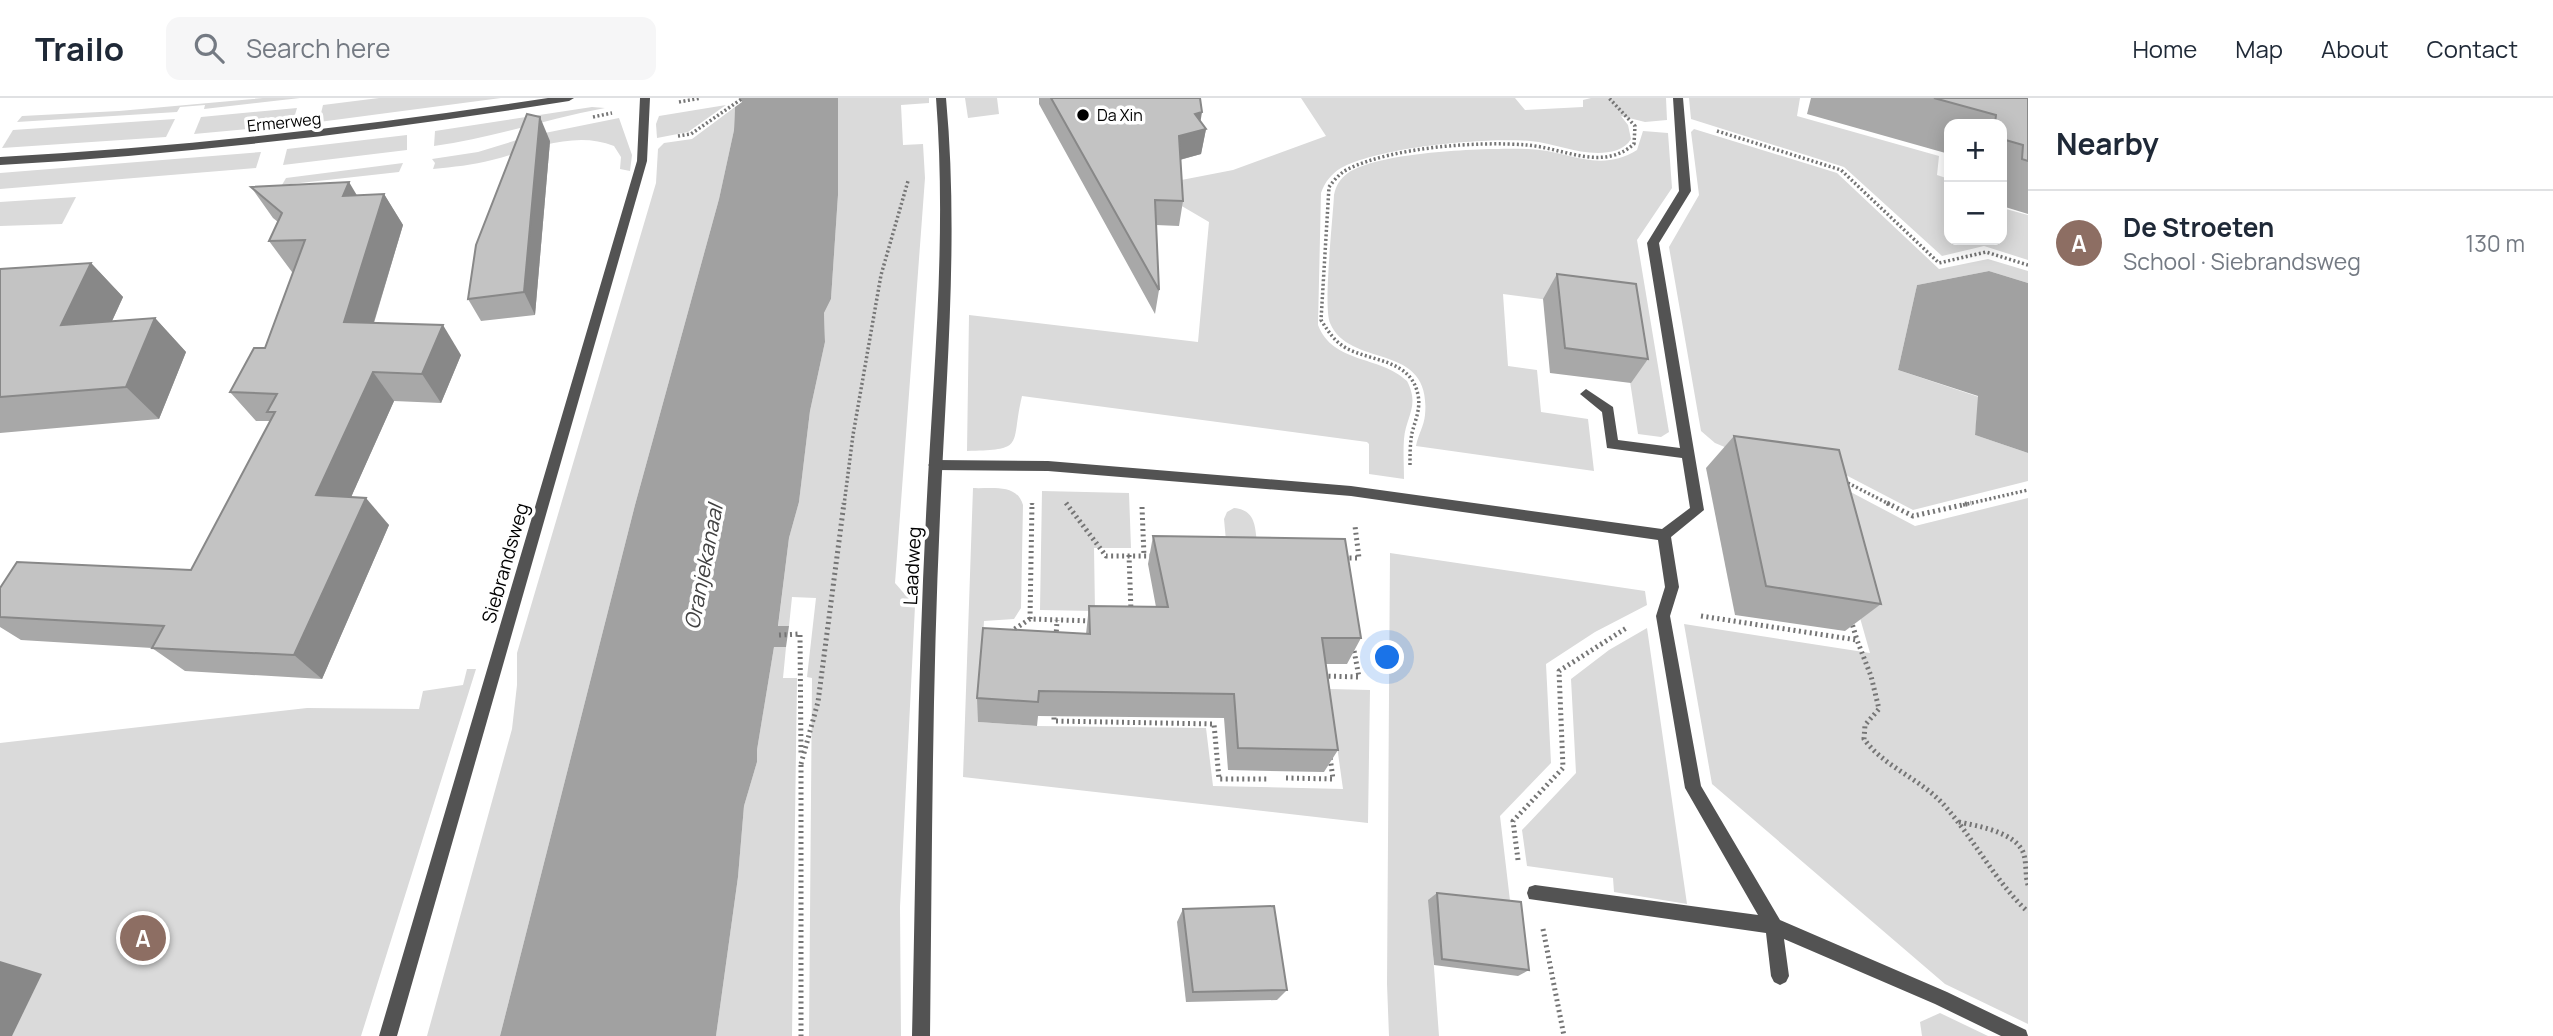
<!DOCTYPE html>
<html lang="en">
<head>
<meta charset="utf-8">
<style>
  body { margin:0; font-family:Manrope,sans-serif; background:#f6f6f7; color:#1f2937 }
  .controls { position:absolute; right:21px; top:21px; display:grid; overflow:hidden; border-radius:14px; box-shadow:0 4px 18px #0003 }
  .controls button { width:63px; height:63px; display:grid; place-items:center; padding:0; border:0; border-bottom:2px solid #e0e1e3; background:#fff; color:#1f2937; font:35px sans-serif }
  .you { position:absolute; left:1388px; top:560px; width:24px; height:24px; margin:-18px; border:5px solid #fff; border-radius:50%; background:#1a73e8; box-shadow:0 0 0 10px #1a73e833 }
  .badge { display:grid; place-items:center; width:46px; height:46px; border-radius:50%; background:#000; color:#fff; font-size:23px; font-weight:700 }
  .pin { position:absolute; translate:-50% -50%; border:4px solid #fff; box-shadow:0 2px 7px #0006 }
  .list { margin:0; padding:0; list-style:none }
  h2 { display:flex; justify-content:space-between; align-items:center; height:91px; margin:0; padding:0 28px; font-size:30px }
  h2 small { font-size:23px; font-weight:400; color:#747a83 }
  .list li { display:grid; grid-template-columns:46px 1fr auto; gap:21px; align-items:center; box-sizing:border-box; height:105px; padding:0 28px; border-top:2px solid #e0e1e3 }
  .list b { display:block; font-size:26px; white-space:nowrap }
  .list p { margin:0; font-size:23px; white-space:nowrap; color:#747a83 }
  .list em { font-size:23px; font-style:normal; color:#747a83 }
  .icon { flex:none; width:38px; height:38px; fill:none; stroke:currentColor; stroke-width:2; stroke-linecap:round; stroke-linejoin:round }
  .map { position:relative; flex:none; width:2028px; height:938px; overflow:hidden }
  header { display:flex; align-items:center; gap:42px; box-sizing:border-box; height:98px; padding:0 35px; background:#fff; border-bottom:2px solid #e0e1e3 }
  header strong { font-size:33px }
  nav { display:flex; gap:38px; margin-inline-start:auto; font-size:24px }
  .search { width:490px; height:63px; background:#f6f6f7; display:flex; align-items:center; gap:18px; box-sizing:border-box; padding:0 24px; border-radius:14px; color:#747a83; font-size:26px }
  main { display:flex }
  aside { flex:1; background:#fff }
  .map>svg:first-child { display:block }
  .green { fill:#dadada }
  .water { fill:#a1a1a1 }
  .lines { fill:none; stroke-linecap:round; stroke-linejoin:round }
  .path-far1 { stroke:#757575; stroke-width:3.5; stroke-dasharray:2 2.5; stroke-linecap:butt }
  .path { stroke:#757575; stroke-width:5; stroke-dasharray:2 3.5; stroke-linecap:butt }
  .service { fill:#535353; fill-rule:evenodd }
  .minor { fill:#535353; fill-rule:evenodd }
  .tertiary { fill:#535353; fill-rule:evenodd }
  .wall { fill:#a8a8a8 }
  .shaded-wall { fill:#888 }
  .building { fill:#c3c3c3; stroke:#888; stroke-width:2 }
  .poi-dot { fill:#000; stroke:#fff; stroke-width:2.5 }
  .labels { text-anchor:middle; stroke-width:7; stroke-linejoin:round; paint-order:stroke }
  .far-poi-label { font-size:16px; fill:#000; stroke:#fff; text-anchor:start }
  .far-street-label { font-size:16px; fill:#000; stroke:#fff }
  .street-label { font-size:19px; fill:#000; stroke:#fff }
  .water-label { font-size:21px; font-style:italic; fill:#424242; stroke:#fff }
</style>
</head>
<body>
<header>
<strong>Trailo</strong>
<div class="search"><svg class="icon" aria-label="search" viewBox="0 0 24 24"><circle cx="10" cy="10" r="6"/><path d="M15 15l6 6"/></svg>Search here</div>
<nav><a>Home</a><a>Map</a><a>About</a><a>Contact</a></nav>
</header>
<main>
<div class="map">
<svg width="2028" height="938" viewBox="0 0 2028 938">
  <rect width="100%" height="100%" fill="#fff"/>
  <g class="green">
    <polygon points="263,0 300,0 204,11 205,7 180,9 177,14 17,24 22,18 119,13"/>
    <polygon points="379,0 501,0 319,24 323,7"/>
    <polygon points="838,0 929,0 929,5 901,7 903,47 923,46 925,80 895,485 915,508 900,809 901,938 809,938 812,580 807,579 816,500 792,499 789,528 778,529 789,440 799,404 810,313 825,244 824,215 831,201 838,97"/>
    <polygon points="965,0 997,0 999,16 968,20"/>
    <path d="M1301,0H1515L1525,12L1583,9V2L1591,0H1666L1667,22L1645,24L1621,18L1628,27L1631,41C1625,52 1610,55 1598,55C1575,55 1553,45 1530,43C1487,39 1378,49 1341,70C1331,76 1325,84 1321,95L1318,227C1333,266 1379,257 1407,283C1420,308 1406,318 1404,341C1403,354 1404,368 1404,381L1369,376V346L1367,344L1022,298C1010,348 1027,352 967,353L969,217L1198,244L1209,124L1180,107L1135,91L1233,72L1326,38Z"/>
    <polygon points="1689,0 1800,0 1797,18 1939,58 1937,77 1949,81 1949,142 2002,142 2002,110 2028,117 2028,162 1984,148 1942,158 1844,69 1691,21"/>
    <polygon points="726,7 688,34 657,40 656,26 659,18"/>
    <path d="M592,9L605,10C547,21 492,40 434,48L435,33Z"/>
    <polygon points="735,9 734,32 719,101 635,407 500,938 427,938 512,631 517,587 517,555 656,85 658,51 664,45 692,41"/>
    <polygon points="297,10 292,27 194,36 201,19"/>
    <path d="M619,20L632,57L630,73L620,71L621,59L614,48C574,32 531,52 492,62C473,67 453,69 433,71L435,65L432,61L478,54L530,38Z"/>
    <polygon points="175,21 166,39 2,50 13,32"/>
    <polygon points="1694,31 1837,75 1939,171 1988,161 2028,173 2028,185 1989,173 1917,187 1898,272 1979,299 1975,337 2028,355 2028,383 1913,412 1817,362 1727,350 1715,345 1701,333 1669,149 1699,97 1691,34"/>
    <path d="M1643,33L1668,35L1672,90L1637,142L1669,334L1661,339L1638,336L1619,211L1503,196L1508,268L1537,272L1541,314L1588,321L1594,373L1416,348C1418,337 1424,328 1425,317C1432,242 1350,272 1330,225C1323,208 1333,121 1334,97C1336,87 1340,81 1348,75C1382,53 1487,50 1528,51C1568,52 1599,76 1637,52Z"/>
    <polygon points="407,37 407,52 283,67 287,51"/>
    <polygon points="261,54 256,70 0,91 0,75"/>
    <polygon points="403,65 399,74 282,87 286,80"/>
    <polygon points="76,99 62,126 0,128 0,104"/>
    <polygon points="1826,381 1915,428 2028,400 2028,926 1945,886 1712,686 1684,526 1870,555 1821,383"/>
    <path d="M973,390C991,391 1017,385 1023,407L1021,510L1014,521L984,523L978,624L1037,628L1206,630L1213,688L1343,691L1329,591L1370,592L1368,725L963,679Z"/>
    <polygon points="1042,393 1129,395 1131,450 1094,450 1095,513 1040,512"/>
    <path d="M1234,410C1255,412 1255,427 1257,445L1226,443L1224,421L1227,414Z"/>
    <polygon points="1390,455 1645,493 1647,507 1595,534 1546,566 1551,665 1500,718 1511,811 1429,802 1439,938 1389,938 1387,886"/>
    <polygon points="1647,530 1687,806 1614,794 1613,780 1527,768 1522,732 1576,675 1571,581 1609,552"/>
    <polygon points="774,549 786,549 783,580 797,580 792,938 716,938 738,779 744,708 757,664 757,652"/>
    <polygon points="467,571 476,571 361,938 0,938 0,645 307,610 419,611 423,593 463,587"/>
    <polygon points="1940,915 1988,938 1922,938 1920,924"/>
  </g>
  <g class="water">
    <polygon points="740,0 838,0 838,97 831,201 824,215 825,244 810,313 799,404 789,440 778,528 789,528 786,549 774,549 757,652 757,664 744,708 738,779 716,938 500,938 635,407 719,101 734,32 735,9 742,4"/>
    <polygon points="1989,173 2028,185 2028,355 1975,337 1978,298 1898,272 1917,187"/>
  </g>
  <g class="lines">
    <g class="path-far1">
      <polyline points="679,4 701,0"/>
      <polyline points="593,19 612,15"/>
      <polyline points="1717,33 1841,72 1939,165 1986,154 2028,167"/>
      <polyline points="678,38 691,36 743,0"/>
      <path d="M1410,367C1410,356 1410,345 1412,335C1415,323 1421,310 1418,297C1411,261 1372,264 1346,250C1334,243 1328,233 1321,222L1329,89C1334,82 1340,75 1348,71C1394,49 1477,43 1527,47C1564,50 1602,74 1634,46L1635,28L1609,0"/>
      <polyline points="1844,383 1891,407"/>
      <polyline points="844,407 853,337 881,177 908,83"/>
      <polyline points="1032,407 1032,403"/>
      <polyline points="1963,407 2028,392"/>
    </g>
    <g class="path">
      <polyline points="1066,405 1106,458 1154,458"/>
      <polyline points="1887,405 1913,418 1971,405"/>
      <polyline points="1142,409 1144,458"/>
      <polyline points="1129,457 1131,513"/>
      <polyline points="1344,460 1359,460 1355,428"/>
      <path d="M1701,518L1857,542L1871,578L1879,611L1865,627L1864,641C1884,669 1921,681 1944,707C1974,741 1995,783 2028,814"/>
      <polyline points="1030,521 1032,405"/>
      <polyline points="1851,522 1857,542"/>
      <polyline points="1010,534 1030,521 1092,523"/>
      <polyline points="779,537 800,536 801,658"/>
      <polyline points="1056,539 1057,522"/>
      <polyline points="1323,578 1359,579 1353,547"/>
      <polyline points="1054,614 1054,623 1214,626 1219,681 1267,681"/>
      <polyline points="801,666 818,604 844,405"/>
      <polyline points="801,667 801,938"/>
      <polyline points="1286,680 1333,681 1330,659"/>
      <path d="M1959,724C1978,728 2014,734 2023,754C2027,764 2025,777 2028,787"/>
      <polyline points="1518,762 1513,723 1563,670 1559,573 1628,529"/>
      <polyline points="1543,831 1564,938"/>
    </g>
    <polygon class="service" points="1673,0 1683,0 1691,93 1659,145 1704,412 1671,439 1679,489 1670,518 1701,688 1780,822 1947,894 2026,932 2028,938 2001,938 1935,906 1784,841 1789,878 1786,884 1780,887 1774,884 1771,878 1766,835 1529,801 1527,795 1529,789 1535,787 1758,817 1685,690 1656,518 1665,489 1658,442 1351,398 1048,373 935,372 928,367 935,362 1048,363 1351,388 1662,431 1690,410 1682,360 1607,350 1602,314 1580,296 1586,291 1613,309 1618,342 1680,350 1647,145 1679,93"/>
    <g class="minor">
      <polygon points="640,0 650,0 647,63 397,938 379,938 637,63"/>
      <path d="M936,0H946C959,140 946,278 940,418C932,591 932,765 930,938H912C916,765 917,591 926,418C933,278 947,140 936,0Z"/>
    </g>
    <path class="tertiary" d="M548,0H574L569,3C380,33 191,56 0,67V59C184,49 366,28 548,0Z"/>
  </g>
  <g class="wall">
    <polygon points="1039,0 1051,0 1201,24 1206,31 1201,56 1180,62 1183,103 1179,128 1156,127 1159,192 1155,216 1039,6"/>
    <polygon points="1811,0 2028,0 2028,116 2002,108 2002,26 1949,26 1949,56 1807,16"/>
    <polygon points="550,43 535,217 481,223 468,201"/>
    <polygon points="251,89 357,98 384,96 403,127 374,225 461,257 441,305 394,303 351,399 389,427 322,581 185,573 152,550 21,542 0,529 0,490 191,472 270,323 256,323 230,294 265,250 293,174 292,174 269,143 278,124 273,120"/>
    <polygon points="91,165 123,199 112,223 155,220 186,254 159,321 0,335 0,171"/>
    <polygon points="1557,176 1648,261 1631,285 1550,275 1543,201"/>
    <polygon points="1734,338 1881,506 1845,533 1735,517 1706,370"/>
    <polygon points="1153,438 1361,540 1347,566 1326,566 1338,652 1324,674 1228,672 1224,620 1038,618 1037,628 978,624 977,600 1086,536 1089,508 1156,509 1148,466"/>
    <polygon points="1437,795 1529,872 1518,878 1434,867 1428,802"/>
    <polygon points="1183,811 1287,892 1277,902 1186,904 1177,824"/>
  </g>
  <g class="shaded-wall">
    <polygon points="1202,14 1199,33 1206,31 1201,56 1175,63 1179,38 1195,16"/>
    <polygon points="540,19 550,43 535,217 524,194"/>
    <polygon points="349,84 368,116 343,98"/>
    <polygon points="384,96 403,127 365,253 344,224"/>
    <polygon points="91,165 123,199 95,260 61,227"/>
    <polygon points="155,220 186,254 159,321 126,289"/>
    <polygon points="443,227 461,257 441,305 422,276"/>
    <polygon points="373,274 394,303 340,424 316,397"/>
    <polygon points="366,400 389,427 322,581 294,557"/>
    <polygon points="0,863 42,876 12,938 0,938"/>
  </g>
  <g class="building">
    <polygon points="1051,0 1200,0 1202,14 1195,16 1206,31 1179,38 1183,103 1155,102 1159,192"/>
    <polygon points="1934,0 2028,0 2028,63 2022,61 2023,47 2002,41 2002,26 1995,26 1996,17"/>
    <polygon points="527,16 540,19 524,194 468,201 476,147"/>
    <polygon points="349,84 343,98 384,96 344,224 443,227 422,276 373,274 316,397 366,400 294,557 152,550 164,528 0,519 0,490 17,464 191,472 275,314 267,314 277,296 230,294 254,250 265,250 305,142 269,143 282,115 251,89"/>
    <polygon points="91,165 61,227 155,220 126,289 0,299 0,171"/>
    <polygon points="1557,176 1636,186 1648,261 1565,250"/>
    <polygon points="1734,338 1839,352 1881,506 1766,488"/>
    <polygon points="1153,438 1345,441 1361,540 1322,540 1338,652 1238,650 1234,596 1039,593 1038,604 977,600 983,530 1090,536 1089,508 1168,509"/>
    <polygon points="1437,795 1521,804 1529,872 1442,861"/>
    <polygon points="1274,808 1287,892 1193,894 1183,811"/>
  </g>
  <circle class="poi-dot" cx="1083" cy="17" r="7"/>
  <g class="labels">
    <g class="far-poi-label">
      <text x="1097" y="23">Da Xin</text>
    </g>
    <g class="far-street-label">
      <text transform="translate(284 24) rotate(-6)" y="6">Ermerweg</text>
    </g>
    <g class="street-label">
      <text transform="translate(505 465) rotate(-74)" y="7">Siebrandsweg</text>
      <text transform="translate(912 468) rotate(-87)" y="7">Laadweg</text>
    </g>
    <g class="water-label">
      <text transform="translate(704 469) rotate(-79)" y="7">Oranjekanaal</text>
    </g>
  </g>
</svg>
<div class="controls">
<button>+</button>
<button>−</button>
</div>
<div class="you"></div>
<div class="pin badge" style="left:143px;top:840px;background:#8d6e63">A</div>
</div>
<aside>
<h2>Nearby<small></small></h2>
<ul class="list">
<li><span class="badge" style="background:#8d6e63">A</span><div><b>De Stroeten</b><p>School · Siebrandsweg</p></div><em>130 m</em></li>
</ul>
</aside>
</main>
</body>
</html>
